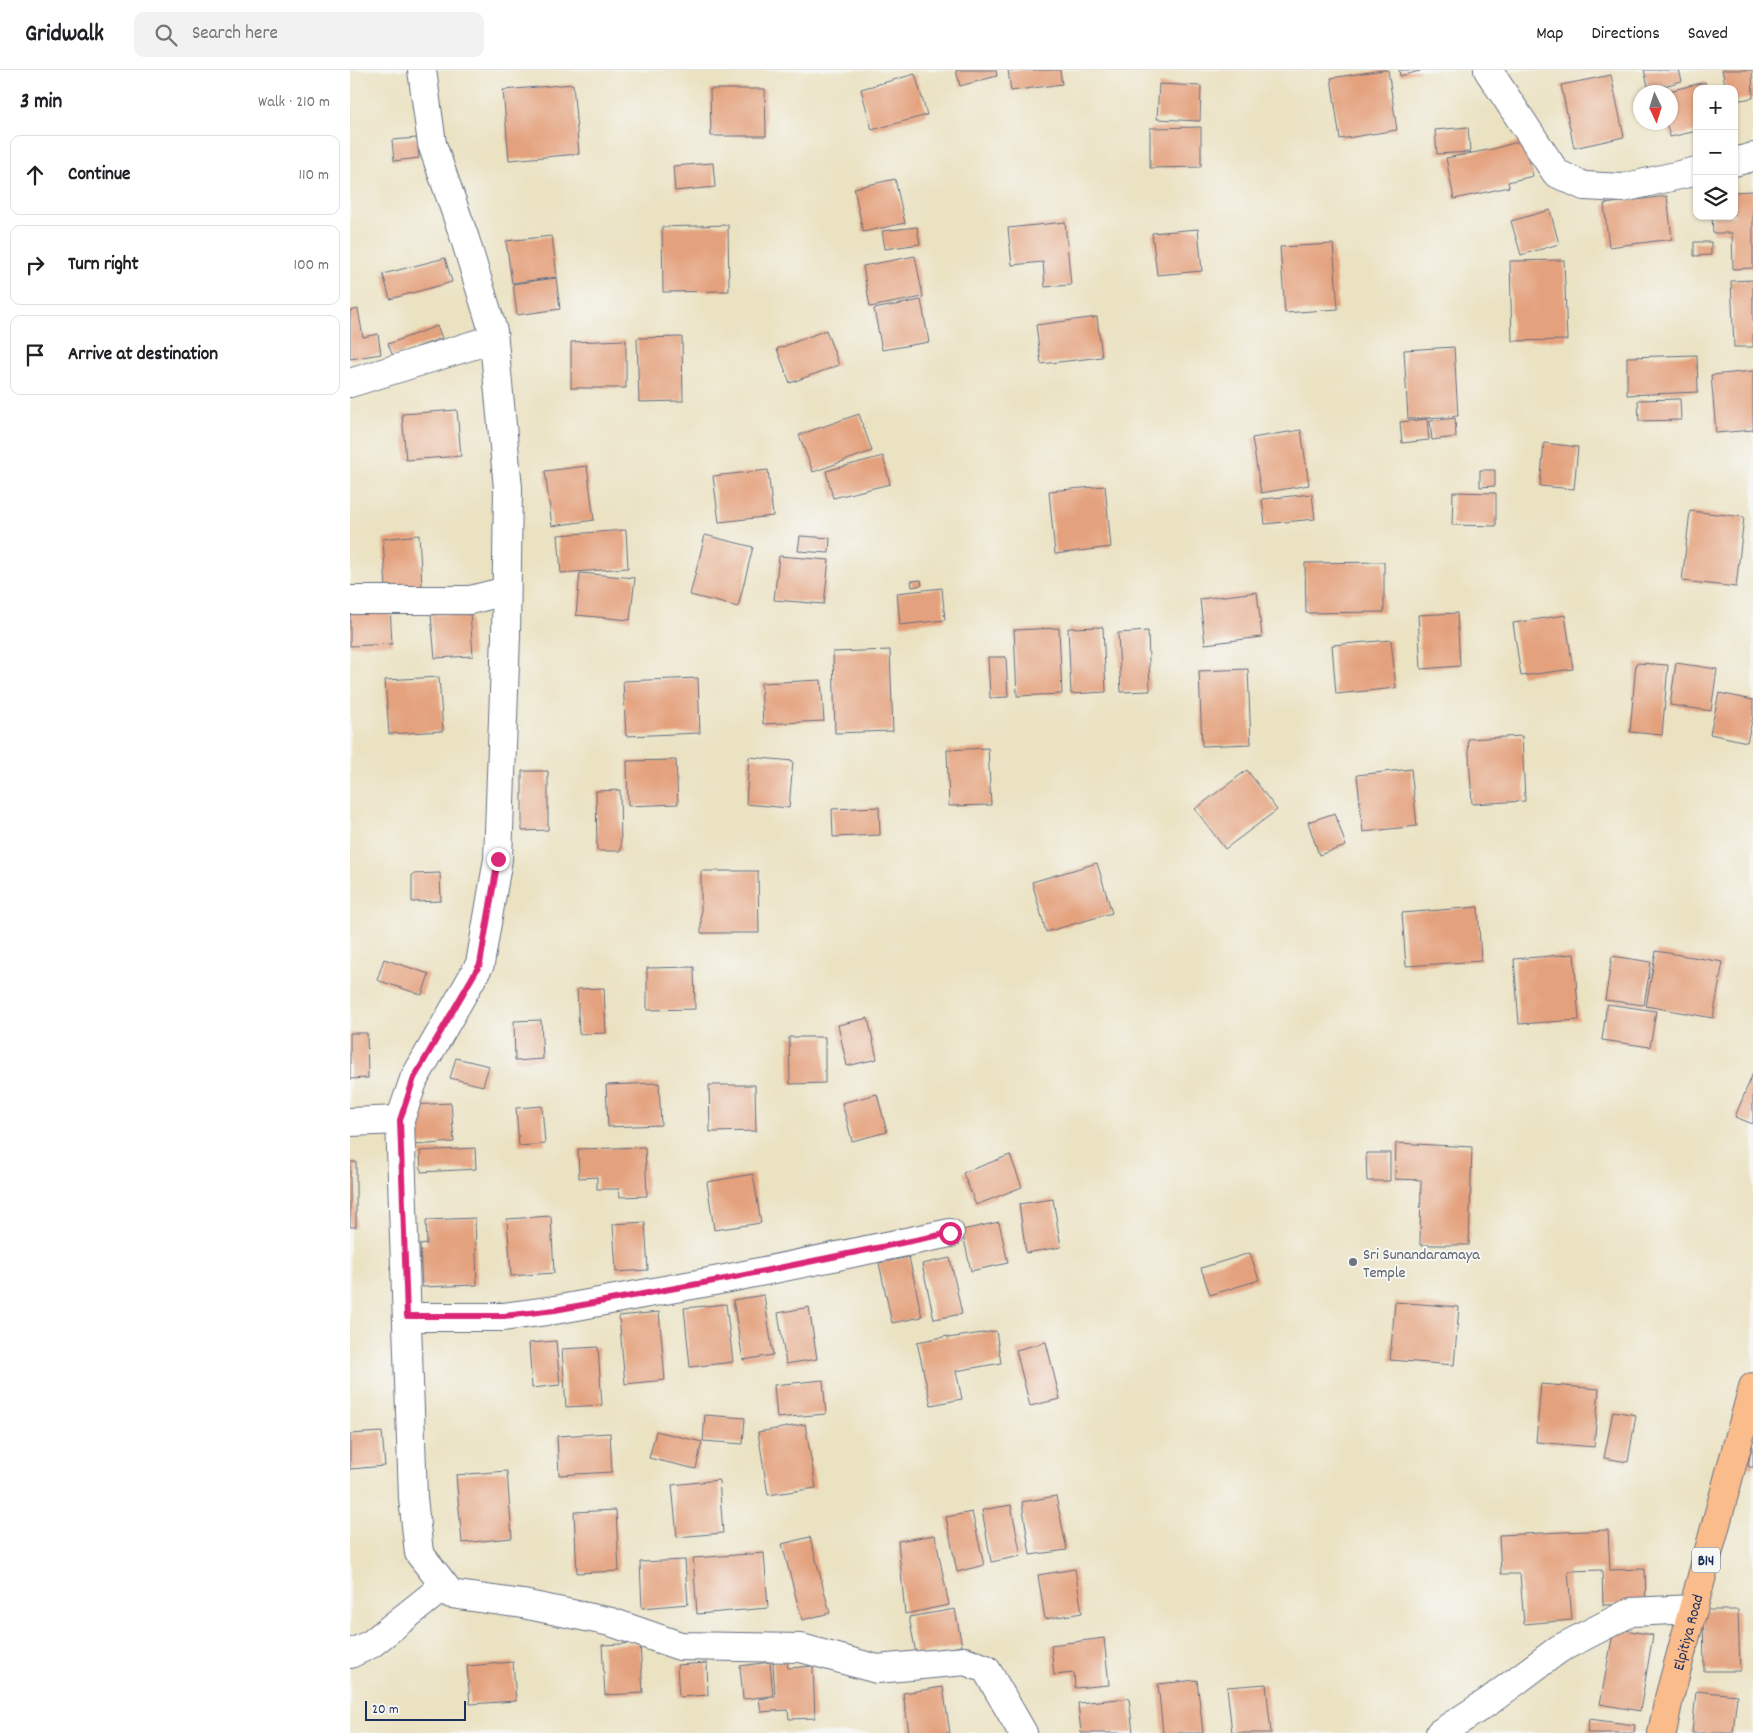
<!DOCTYPE html>
<html lang="en">
<head>
<meta charset="utf-8">
<style>
  body { margin:0; font-family:Dekko,sans-serif; background:#f2f2f2; color:#202124 }
  .controls { position:absolute; right:15px; top:15px; display:grid; overflow:hidden; border-radius:10px; box-shadow:0 1px 4px #0004 }
  .controls button { width:45px; height:45px; display:grid; place-items:center; padding:0; border:0; border-bottom:1px solid #e0e0e0; background:#fff; color:#202124; font:25px sans-serif }
  .compass { position:absolute; left:1283px; top:15px; width:45px; height:45px; border-radius:50%; background:#fff; box-shadow:0 1px 4px #0004; rotate:176deg }
  .scale { position:absolute; left:15px; bottom:12px; width:101px; box-sizing:border-box; padding-left:5px; border:2px solid #1b2f5e; border-top:0; font-size:14px; line-height:18px; white-space:nowrap; color:#1b2f5e; -webkit-text-stroke:4px #f6f6f2; paint-order:stroke }
  .stop { position:absolute; width:15px; height:15px; margin:-11px; border:4px solid #db2777; border-radius:50%; background:#fff }
  .stop.end { background:#db2777; border-color:#fff; box-shadow:0 1px 5px #0008 }
  .list { margin:0; padding:0; list-style:none }
  h2 { display:flex; justify-content:space-between; align-items:center; height:65px; margin:0; padding:0 20px; font-size:21px }
  h2 small { font-size:16px; font-weight:400; color:#757577 }
  .list li { display:grid; grid-template-columns:32px 1fr auto; gap:15px; align-items:center; box-sizing:border-box; height:80px; margin:0 10px 10px; padding:0 10px; border:1px solid #e0e0e0; border-radius:10px }
  .list b { display:block; font-size:19px; white-space:nowrap }
  .list em { font-size:16px; font-style:normal; color:#757577 }
  .icon { flex:none; width:28px; height:28px; fill:none; stroke:currentColor; stroke-width:2; stroke-linecap:round; stroke-linejoin:round }
  .map { position:relative; flex:none; width:1403px; height:1663px; overflow:hidden }
  header { display:flex; align-items:center; gap:30px; box-sizing:border-box; height:70px; padding:0 25px; background:#fff; border-bottom:1px solid #e0e0e0 }
  header strong { font-size:24px }
  nav { display:flex; gap:28px; margin-inline-start:auto; font-size:18px }
  .search { width:350px; height:45px; background:#f2f2f2; display:flex; align-items:center; gap:12px; box-sizing:border-box; padding:0 18px; border-radius:10px; color:#757577; font-size:19px }
  main { display:flex }
  aside { flex:1; background:#fff }
  .map>svg:first-child { display:block }
  .building { fill:#e4a17d }
  .lines { fill:none; stroke-linecap:round; stroke-linejoin:round }
  .minor-casing { stroke:#646e81; stroke-width:30 }
  .major-casing { stroke:#646e81; stroke-width:30 }
  .minor { stroke:#fff; stroke-width:28 }
  .major { stroke:#fabc8b; stroke-width:28 }
  .route { stroke:#db2777; stroke-width:6 }
  .worship-dot { fill:#6b7280; stroke:#f6f6f2; stroke-width:2 }
  .labels { text-anchor:middle; stroke-width:4; stroke-linejoin:round; paint-order:stroke }
  .shield { fill:#f6f6f2; stroke:#5d6b8a; stroke-width:1 }
  .shield-label { font-size:15px; font-weight:bold; fill:#1b2f5e }
  .worship-label { font-size:16px; fill:#5b616d; stroke:#f6f6f2; text-anchor:start }
  .street-label { font-size:16px; fill:#1b2f5e; stroke:#f6f6f2 }
</style>
</head>
<body>
<header>
<strong>Gridwalk</strong>
<div class="search"><svg class="icon" aria-label="search" viewBox="0 0 24 24"><circle cx="10" cy="10" r="6"/><path d="M15 15l6 6"/></svg>Search here</div>
<nav><a>Map</a><a>Directions</a><a>Saved</a></nav>
</header>
<main>
<aside>
<h2>3 min<small>Walk · 210 m</small></h2>
<ul class="list">
<li><svg class="icon" aria-label="ahead" viewBox="0 0 24 24"><path d="M12 20V5M6 11l6-6 6 6"/></svg><div><b>Continue</b></div><em>110 m</em></li>
<li><svg class="icon" aria-label="right" viewBox="0 0 24 24"><path d="M7 20v-9h11M14 6l5 5-5 5"/></svg><div><b>Turn right</b></div><em>100 m</em></li>
<li><svg class="icon" aria-label="arrive" viewBox="0 0 24 24"><path d="M6 21V4h12l-3 4 3 4H6"/></svg><div><b>Arrive at destination</b></div></li>
</ul>
</aside>
<div class="map">
<svg width="1403" height="1663" viewBox="0 0 1403 1663">
  <rect width="100%" height="100%" fill="#f6f6f2"/>
  <filter id="ink" filterUnits="userSpaceOnUse"><feTurbulence type="fractalNoise" baseFrequency=".02" numOctaves="2"/><feDisplacementMap in="SourceGraphic" scale="10" xChannelSelector="R" yChannelSelector="G"/><feConvolveMatrix kernelMatrix="1 2 1 2 8 2 1 2 1" color-interpolation-filters="sRGB"/></filter>
  <filter id="wash" filterUnits="userSpaceOnUse"><feTurbulence type="fractalNoise" baseFrequency=".0096" numOctaves="4" result="noise"/><feDisplacementMap in="SourceGraphic" scale="20" xChannelSelector="R" yChannelSelector="G"/><feGaussianBlur stdDeviation="1.12" result="paint"/><feColorMatrix in="noise" values="0 0 0 0 0 0 0 0 0 0 0 0 0 0 0 0 0 1.4 0 .05"/><feComposite in="paint" operator="in"/></filter>
  <g filter="url(#wash)">
    <rect width="100%" height="100%" fill="#ebe2c2"/>
    <g id="blocks">
      <g class="building">
        <polygon points="606,0 646,0 647,6 610,16"/>
        <polygon points="658,0 710,0 712,14 661,21"/>
        <polygon points="1033,0 1038,0 1047,60 990,69 981,8"/>
        <polygon points="1049,0 1070,0 1070,1 1050,6"/>
        <polygon points="1294,0 1329,0 1332,11 1299,20"/>
        <polygon points="1372,0 1402,0 1403,28 1384,31 1384,19 1376,19"/>
        <polygon points="565,4 577,45 522,60 511,19"/>
        <polygon points="1261,5 1274,67 1224,78 1211,15"/>
        <polygon points="1355,12 1357,19 1347,19 1347,61 1320,67 1316,52 1320,52 1320,22 1315,22"/>
        <polygon points="223,14 229,84 159,90 153,20"/>
        <polygon points="809,14 851,16 850,51 807,49"/>
        <polygon points="360,19 415,19 416,66 361,66"/>
        <polygon points="851,57 851,97 800,98 800,58"/>
        <polygon points="1118,57 1120,82 1087,84 1085,60"/>
        <polygon points="67,68 69,88 44,91 42,70"/>
        <polygon points="1174,70 1183,106 1158,112 1159,117 1104,129 1096,88 1143,79"/>
        <polygon points="363,93 365,117 325,121 323,96"/>
        <polygon points="545,109 555,153 513,162 504,118"/>
        <polygon points="1403,121 1403,198 1383,199 1382,163 1363,163 1362,146 1384,146 1384,122"/>
        <polygon points="1317,126 1322,169 1259,177 1254,134"/>
        <polygon points="1200,140 1209,174 1171,185 1161,151"/>
        <polygon points="715,152 721,215 695,217 693,192 662,195 658,158"/>
        <polygon points="378,155 379,221 313,222 312,157"/>
        <polygon points="567,157 570,174 535,179 532,161"/>
        <polygon points="848,159 852,201 807,205 802,163"/>
        <polygon points="202,166 207,207 162,213 156,171"/>
        <polygon points="1344,172 1361,172 1361,185 1344,186"/>
        <polygon points="983,174 988,239 935,243 930,177"/>
        <polygon points="565,186 573,227 520,237 513,196"/>
        <polygon points="95,188 102,212 40,229 33,204"/>
        <polygon points="1214,190 1217,270 1162,271 1160,191"/>
        <polygon points="206,208 210,239 167,245 163,214"/>
        <polygon points="1403,210 1403,277 1384,277 1381,211"/>
        <polygon points="571,230 579,272 532,280 524,239"/>
        <polygon points="8,239 13,267 28,264 31,284 0,289 0,241"/>
        <polygon points="747,247 752,287 691,294 686,255"/>
        <polygon points="87,256 92,268 43,286 38,274"/>
        <polygon points="476,260 489,295 440,313 427,279"/>
        <polygon points="332,267 333,331 289,332 287,268"/>
        <polygon points="276,270 276,318 221,318 221,272"/>
        <polygon points="1104,277 1108,346 1058,349 1054,280"/>
        <polygon points="1347,285 1348,322 1277,325 1277,287"/>
        <polygon points="1403,301 1403,360 1366,363 1361,305"/>
        <polygon points="1330,329 1331,350 1289,351 1288,330"/>
        <polygon points="107,340 111,386 56,390 52,344"/>
        <polygon points="509,344 522,381 463,402 449,365"/>
        <polygon points="1105,348 1106,367 1082,370 1080,351"/>
        <polygon points="1077,349 1079,370 1052,373 1050,352"/>
        <polygon points="951,360 959,415 911,423 902,368"/>
        <polygon points="1194,373 1228,377 1224,419 1190,416"/>
        <polygon points="533,386 540,414 483,428 476,401"/>
        <polygon points="237,396 244,450 202,456 195,401"/>
        <polygon points="418,400 423,446 369,452 363,406"/>
        <polygon points="1130,400 1145,400 1145,416 1130,417"/>
        <polygon points="755,416 761,477 705,484 699,421"/>
        <polygon points="1103,422 1146,423 1146,456 1102,455"/>
        <polygon points="962,424 965,449 915,454 912,429"/>
        <polygon points="1340,441 1394,447 1386,517 1332,511"/>
        <polygon points="276,460 278,498 211,503 208,465"/>
        <polygon points="69,465 72,516 36,519 33,469"/>
        <polygon points="355,465 403,477 388,537 340,525"/>
        <polygon points="450,466 480,468 479,483 448,481"/>
        <polygon points="429,486 479,490 474,534 424,530"/>
        <polygon points="1034,492 1034,542 956,543 955,493"/>
        <polygon points="230,503 285,508 280,550 226,545"/>
        <polygon points="571,510 572,515 562,517 561,511"/>
        <polygon points="592,518 595,550 550,555 547,523"/>
        <polygon points="907,522 912,567 855,574 850,529"/>
        <polygon points="40,536 42,574 0,576 0,539"/>
        <polygon points="120,542 123,586 85,588 81,545"/>
        <polygon points="1107,543 1110,596 1071,599 1068,545"/>
        <polygon points="1215,545 1223,599 1171,606 1163,553"/>
        <polygon points="753,557 756,622 721,624 718,558"/>
        <polygon points="709,558 712,624 667,626 664,560"/>
        <polygon points="798,561 800,621 771,622 768,563"/>
        <polygon points="1041,570 1046,618 986,624 982,575"/>
        <polygon points="540,580 543,661 485,663 483,582"/>
        <polygon points="638,587 656,587 658,627 640,628"/>
        <polygon points="1286,593 1318,595 1312,665 1280,662"/>
        <polygon points="1326,593 1367,599 1361,641 1320,635"/>
        <polygon points="898,599 901,674 852,676 849,601"/>
        <polygon points="89,607 93,661 39,664 35,610"/>
        <polygon points="348,608 350,663 276,666 273,611"/>
        <polygon points="471,610 474,651 413,654 411,613"/>
        <polygon points="1369,623 1403,630 1403,647 1397,672 1360,664"/>
        <polygon points="1172,666 1175,731 1122,734 1118,669"/>
        <polygon points="638,678 641,735 599,736 597,680"/>
        <polygon points="399,687 443,691 439,738 396,734"/>
        <polygon points="326,690 328,734 278,736 277,691"/>
        <polygon points="1061,699 1067,756 1013,762 1007,705"/>
        <polygon points="897,700 927,740 875,779 845,739"/>
        <polygon points="172,701 198,701 198,760 172,761"/>
        <polygon points="270,720 271,781 247,781 246,721"/>
        <polygon points="529,737 530,765 483,767 482,739"/>
        <polygon points="985,743 996,776 969,785 958,752"/>
        <polygon points="747,793 762,843 696,862 682,812"/>
        <polygon points="351,801 408,801 409,863 351,863"/>
        <polygon points="90,803 91,831 62,832 62,804"/>
        <polygon points="1128,837 1131,891 1056,896 1052,843"/>
        <polygon points="1306,881 1373,892 1363,948 1296,936"/>
        <polygon points="1224,884 1229,950 1169,954 1164,889"/>
        <polygon points="1262,886 1301,892 1294,935 1255,930"/>
        <polygon points="34,889 79,904 72,925 27,910"/>
        <polygon points="344,897 345,939 297,940 297,898"/>
        <polygon points="254,918 256,963 229,964 227,919"/>
        <polygon points="1257,934 1306,941 1300,977 1252,970"/>
        <polygon points="518,948 527,989 497,996 488,955"/>
        <polygon points="191,950 193,989 165,991 164,951"/>
        <polygon points="0,963 17,963 18,1008 0,1009"/>
        <polygon points="439,967 475,967 475,1013 440,1014"/>
        <polygon points="106,988 139,996 133,1016 100,1008"/>
        <polygon points="1403,1003 1403,1054 1385,1047"/>
        <polygon points="309,1013 311,1055 258,1057 256,1015"/>
        <polygon points="359,1015 405,1015 406,1061 360,1062"/>
        <polygon points="527,1024 537,1062 502,1071 492,1033"/>
        <polygon points="101,1033 104,1072 65,1075 62,1035"/>
        <polygon points="192,1036 195,1074 169,1076 166,1038"/>
        <polygon points="1046,1073 1122,1077 1119,1175 1070,1175 1071,1110 1045,1109"/>
        <polygon points="295,1077 297,1126 270,1127 269,1119 247,1119 247,1107 229,1108 228,1079"/>
        <polygon points="125,1078 126,1099 71,1102 70,1081"/>
        <polygon points="1016,1083 1040,1083 1040,1111 1017,1111"/>
        <polygon points="660,1085 672,1117 626,1135 613,1103"/>
        <rect x="0" y="1092" width="6" height="65"/>
        <polygon points="403,1104 411,1153 364,1160 357,1112"/>
        <polygon points="703,1129 711,1177 676,1183 669,1134"/>
        <polygon points="201,1146 204,1203 161,1206 157,1149"/>
        <polygon points="125,1148 127,1215 72,1217 70,1175 77,1174 76,1150"/>
        <polygon points="295,1152 298,1200 266,1202 263,1154"/>
        <polygon points="649,1152 658,1193 621,1201 612,1160"/>
        <polygon points="900,1183 909,1210 860,1225 851,1198"/>
        <polygon points="559,1187 572,1247 542,1253 529,1193"/>
        <polygon points="600,1188 612,1244 584,1249 572,1194"/>
        <polygon points="414,1225 423,1285 393,1290 383,1230"/>
        <polygon points="1045,1232 1109,1237 1104,1295 1040,1290"/>
        <polygon points="376,1234 383,1292 340,1297 334,1238"/>
        <polygon points="459,1237 467,1289 436,1294 428,1243"/>
        <polygon points="309,1242 315,1310 275,1314 269,1246"/>
        <polygon points="646,1261 651,1293 606,1301 612,1329 581,1335 567,1272 598,1266 598,1268"/>
        <polygon points="206,1271 210,1315 182,1318 179,1273"/>
        <polygon points="696,1272 710,1329 680,1336 666,1280"/>
        <polygon points="248,1277 252,1335 216,1337 212,1279"/>
        <polygon points="473,1310 476,1344 427,1348 424,1315"/>
        <polygon points="1191,1314 1249,1319 1244,1377 1186,1372"/>
        <polygon points="1263,1341 1286,1345 1278,1392 1254,1388"/>
        <polygon points="355,1345 395,1348 393,1374 353,1371"/>
        <polygon points="455,1354 466,1418 418,1425 408,1362"/>
        <polygon points="306,1361 352,1372 346,1399 299,1388"/>
        <polygon points="32,1362 35,1396 0,1399 0,1364"/>
        <polygon points="260,1363 262,1402 209,1405 207,1366"/>
        <polygon points="1402,1376 1403,1376 1403,1398 1398,1396"/>
        <polygon points="157,1401 162,1468 112,1473 106,1405"/>
        <polygon points="369,1410 373,1463 327,1467 322,1415"/>
        <polygon points="706,1426 717,1480 680,1485 672,1432"/>
        <polygon points="661,1435 671,1486 641,1492 632,1440"/>
        <polygon points="266,1440 269,1501 227,1503 224,1442"/>
        <polygon points="622,1442 634,1495 607,1502 596,1447"/>
        <polygon points="1258,1460 1260,1500 1295,1499 1296,1534 1253,1535 1252,1500 1218,1501 1222,1550 1174,1554 1170,1504 1151,1504 1149,1465"/>
        <polygon points="585,1465 599,1535 555,1544 548,1471"/>
        <polygon points="460,1467 480,1543 452,1550 432,1474"/>
        <polygon points="414,1483 418,1538 347,1544 343,1488"/>
        <polygon points="335,1490 338,1534 292,1538 290,1492"/>
        <polygon points="725,1499 732,1543 695,1549 688,1505"/>
        <polygon points="605,1539 612,1576 566,1584 559,1547"/>
        <polygon points="1353,1540 1388,1540 1390,1601 1354,1601"/>
        <polygon points="1264,1558 1303,1565 1290,1641 1250,1634"/>
        <polygon points="754,1568 759,1615 725,1618 724,1603 704,1605 701,1575"/>
        <polygon points="290,1573 293,1623 255,1625 252,1575"/>
        <polygon points="437,1591 438,1598 463,1596 465,1648 439,1649 438,1640 411,1642 409,1629 425,1627 423,1592"/>
        <polygon points="163,1592 166,1631 120,1634 117,1596"/>
        <polygon points="420,1592 423,1626 393,1629 390,1596"/>
        <polygon points="357,1593 358,1625 329,1627 327,1595"/>
        <polygon points="847,1610 853,1663 813,1663 808,1614"/>
        <polygon points="916,1614 921,1663 882,1663 877,1617"/>
        <polygon points="593,1617 600,1663 559,1663 553,1623"/>
        <polygon points="1346,1621 1387,1625 1383,1663 1342,1663"/>
        <polygon points="779,1628 783,1663 731,1663 728,1633"/>
        <polygon points="1239,1649 1285,1655 1284,1663 1237,1663"/>
      </g>
    </g>
  </g>
  <g filter="url(#ink)">
    <use href="#blocks" fill-opacity="0" stroke="#646e81" stroke-width="1"/>
    <g class="lines">
      <g class="minor-casing">
        <g id="minor">
          <polyline points="72,0 82,74 115,169 143,261 158,418 156,565 148,789 130,894 64,1009 50,1050 63,1428 69,1483 101,1524 173,1534 261,1552 330,1576 451,1578 527,1599 615,1591 636,1599 673,1663"/>
          <polyline points="1138,0 1206,103 1234,116 1273,118 1347,101"/>
          <polyline points="1384,92 1403,87"/>
          <polyline points="0,313 143,269"/>
          <polyline points="0,530 120,530 156,521"/>
          <polyline points="0,1052 50,1050"/>
          <polyline points="57,1247 153,1247 205,1240 375,1209 600,1163"/>
          <polyline points="0,1584 21,1574 94,1516"/>
          <polyline points="1090,1663 1138,1632 1209,1579 1281,1542 1343,1539"/>
        </g>
      </g>
      <g class="major-casing">
        <g id="major">
          <path id="s1" d="M1312,1663L1319,1628L1403,1317"/>
        </g>
      </g>
      <use href="#minor" class="minor"/>
      <use href="#major" class="major"/>
    </g>
  </g>
  <g class="lines" filter="url(#ink)">
    <polyline class="route" points="148,789 130,894 64,1008 50,1050 57,1246 154,1246 205,1240 375,1209 600,1163"/>
  </g>
  <circle class="worship-dot" cx="1003" cy="1192" r="5"/>
  <g class="labels">
    <rect class="shield" x="1342" y="1477.5" width="28" height="25" rx="4"/>
    <g class="shield-label">
      <text x="1356" y="1495">B14</text>
    </g>
    <g class="worship-label">
      <text x="1013" y="1189">Sri Sunandaramaya<tspan x="1013" dy="18">Temple</tspan></text>
    </g>
    <g class="street-label">
      <text dy="6" stroke="none"><textPath href="#s1" startOffset="104">Elpitiya Road</textPath></text>
    </g>
  </g>
</svg>
<div class="controls">
<button>+</button>
<button>−</button>
<button><svg class="icon" aria-label="layers" viewBox="0 0 24 24"><path d="M12 4l9 5-9 5-9-5zM3 14l9 5 9-5"/></svg></button>
</div>
<svg class="compass" viewBox="-18 -18 36 36"><path d="M0-13l5 13h-10z" fill="#e53935"/><path d="M0 13l5-13h-10z" fill="#757577"/></svg>
<div class="scale">20 m</div>
<div class="stop" style="left:600px;top:1163px"></div>
<div class="stop end" style="left:148px;top:789px"></div>
</div>
</main>
</body>
</html>
